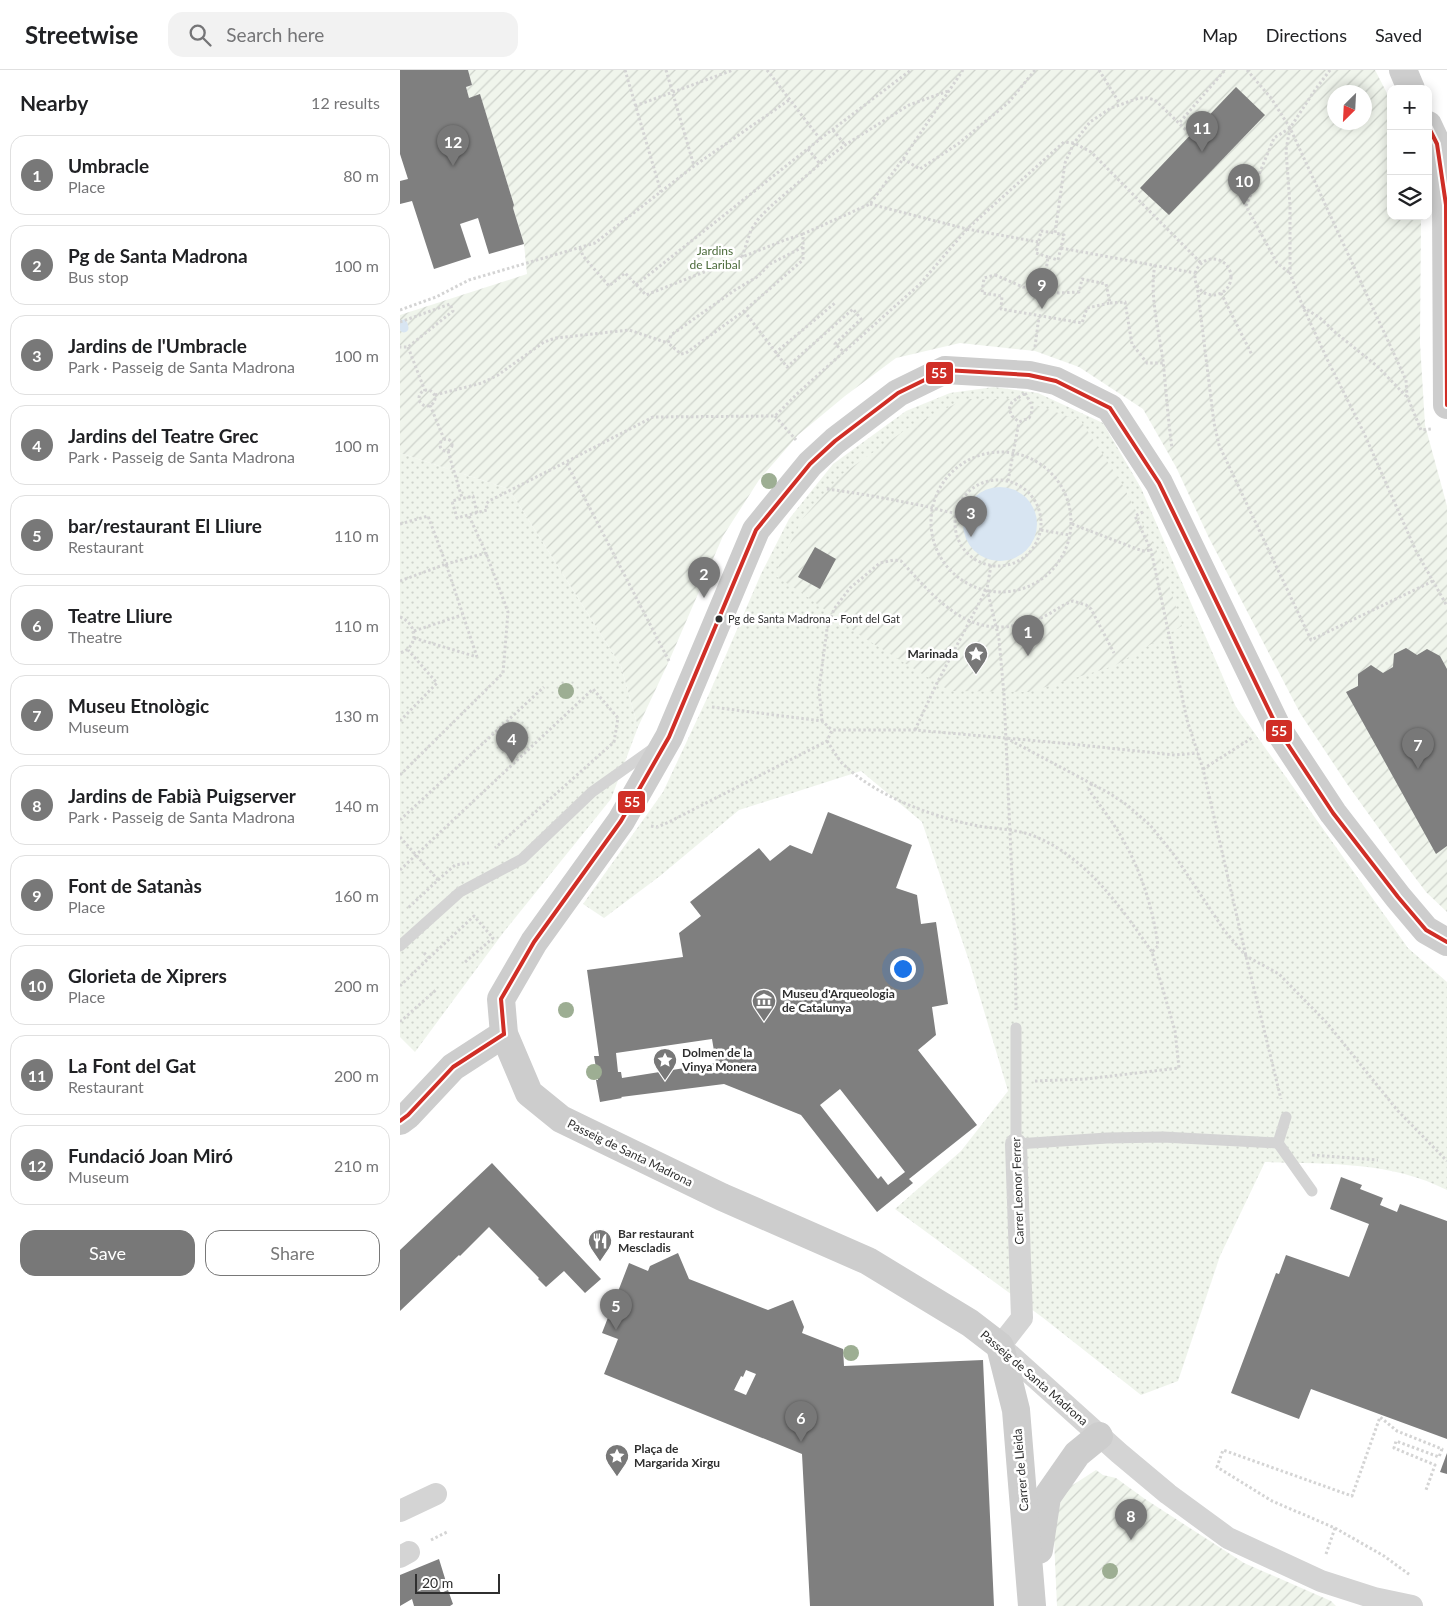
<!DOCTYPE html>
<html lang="en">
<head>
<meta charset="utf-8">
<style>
  body { margin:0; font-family:Lato,sans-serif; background:#f2f2f2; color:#202124 }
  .controls { position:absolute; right:15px; top:15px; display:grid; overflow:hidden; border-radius:10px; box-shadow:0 2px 12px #0003 }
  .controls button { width:45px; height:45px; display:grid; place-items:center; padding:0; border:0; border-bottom:1px solid #e0e0e0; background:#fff; color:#202124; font:25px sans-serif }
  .compass { position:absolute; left:927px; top:15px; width:45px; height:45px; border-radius:50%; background:#fff; box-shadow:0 2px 12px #0003; rotate:204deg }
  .scale { position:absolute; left:15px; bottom:12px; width:85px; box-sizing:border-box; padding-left:5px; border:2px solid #2f2f2f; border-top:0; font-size:14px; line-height:18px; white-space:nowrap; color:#2f2f2f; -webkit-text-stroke:4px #fff; paint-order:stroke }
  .you { position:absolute; left:502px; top:898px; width:18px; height:18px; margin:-12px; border:4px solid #fff; border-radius:50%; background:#1a73e8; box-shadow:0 0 0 8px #1a73e833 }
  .badge { display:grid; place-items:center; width:32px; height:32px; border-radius:50%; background:#787878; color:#fff; font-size:16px; font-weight:700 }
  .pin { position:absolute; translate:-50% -41px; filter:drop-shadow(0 1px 2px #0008) }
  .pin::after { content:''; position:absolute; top:26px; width:18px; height:15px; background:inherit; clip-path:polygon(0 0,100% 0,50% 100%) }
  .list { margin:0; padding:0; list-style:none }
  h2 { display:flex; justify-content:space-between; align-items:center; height:65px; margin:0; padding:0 20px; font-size:21px }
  h2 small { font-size:16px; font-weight:400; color:#757577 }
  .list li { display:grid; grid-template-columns:32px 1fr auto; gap:15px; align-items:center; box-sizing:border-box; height:80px; margin:0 10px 10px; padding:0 10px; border:1px solid #e0e0e0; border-radius:15px }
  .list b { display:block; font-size:19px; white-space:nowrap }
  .list p { margin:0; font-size:16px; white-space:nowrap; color:#757577 }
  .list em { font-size:16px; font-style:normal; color:#757577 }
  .actions { display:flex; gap:10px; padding:15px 20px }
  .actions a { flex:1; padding:11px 0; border:1px solid #787878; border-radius:15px; text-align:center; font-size:18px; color:#787878 }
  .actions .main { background:#787878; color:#fff }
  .icon { flex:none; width:28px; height:28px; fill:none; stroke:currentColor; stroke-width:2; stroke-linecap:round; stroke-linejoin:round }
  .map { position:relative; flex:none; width:1047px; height:1536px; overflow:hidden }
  header { display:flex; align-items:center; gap:30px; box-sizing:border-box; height:70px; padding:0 25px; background:#fff; border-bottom:1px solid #e0e0e0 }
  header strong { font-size:24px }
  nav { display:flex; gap:28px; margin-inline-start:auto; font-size:18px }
  .search { width:350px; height:45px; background:#f2f2f2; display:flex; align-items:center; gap:12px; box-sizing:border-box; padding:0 18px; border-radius:15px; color:#757577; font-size:19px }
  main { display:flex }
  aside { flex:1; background:#fff }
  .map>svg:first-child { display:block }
  .grass { fill:url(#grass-dots) }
  .garden { fill:url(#garden-furrows); fill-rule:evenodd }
  .water { fill:#d8e5f2 }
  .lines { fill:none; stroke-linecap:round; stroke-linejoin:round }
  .stream { stroke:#d8e5f2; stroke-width:9 }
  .building { fill:#7f7f7f; fill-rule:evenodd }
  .path { stroke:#d4d4d4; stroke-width:3; stroke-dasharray:2.5 2.5; stroke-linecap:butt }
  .lane { stroke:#d4d4d4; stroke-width:11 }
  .street { stroke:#d4d4d4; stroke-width:22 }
  .secondary { stroke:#cdcdcd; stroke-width:28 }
  .bus-1-casing { stroke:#fff; stroke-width:8 }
  .bus-1 { stroke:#d02e26; stroke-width:4 }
  .tree { fill:#9dae93 }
  .bus-dot { fill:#2f2f2f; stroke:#fff; stroke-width:2 }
  .labels { text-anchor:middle; stroke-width:5; stroke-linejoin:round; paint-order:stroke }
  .bus-label { font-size:11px; fill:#2f2f2f; stroke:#fff; text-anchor:start }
  .park-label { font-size:12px; fill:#4c6b3b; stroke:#fff }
  .poi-label { font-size:12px; font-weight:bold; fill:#2f2f2f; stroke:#fff; text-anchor:start }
  .street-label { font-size:12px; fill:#2f2f2f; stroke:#fff }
  .line-badge { stroke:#fff; stroke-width:2 }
  .badge-label { font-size:14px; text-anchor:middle; font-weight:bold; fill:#fff }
</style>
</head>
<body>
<header>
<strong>Streetwise</strong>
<div class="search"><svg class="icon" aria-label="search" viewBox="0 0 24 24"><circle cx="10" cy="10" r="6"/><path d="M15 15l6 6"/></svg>Search here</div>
<nav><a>Map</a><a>Directions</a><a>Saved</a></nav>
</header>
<main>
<aside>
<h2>Nearby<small>12 results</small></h2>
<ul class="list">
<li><span class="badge">1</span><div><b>Umbracle</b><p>Place</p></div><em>80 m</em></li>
<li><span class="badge">2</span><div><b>Pg de Santa Madrona</b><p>Bus stop</p></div><em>100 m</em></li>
<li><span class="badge">3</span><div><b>Jardins de l'Umbracle</b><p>Park · Passeig de Santa Madrona</p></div><em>100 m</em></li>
<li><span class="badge">4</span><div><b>Jardins del Teatre Grec</b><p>Park · Passeig de Santa Madrona</p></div><em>100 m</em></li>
<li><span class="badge">5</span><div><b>bar/restaurant El Lliure</b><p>Restaurant</p></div><em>110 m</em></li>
<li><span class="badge">6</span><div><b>Teatre Lliure</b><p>Theatre</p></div><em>110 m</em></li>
<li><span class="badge">7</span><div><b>Museu Etnològic</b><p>Museum</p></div><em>130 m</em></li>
<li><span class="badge">8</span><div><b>Jardins de Fabià Puigserver</b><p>Park · Passeig de Santa Madrona</p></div><em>140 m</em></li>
<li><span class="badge">9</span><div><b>Font de Satanàs</b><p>Place</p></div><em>160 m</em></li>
<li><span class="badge">10</span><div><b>Glorieta de Xiprers</b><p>Place</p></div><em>200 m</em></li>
<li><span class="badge">11</span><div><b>La Font del Gat</b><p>Restaurant</p></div><em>200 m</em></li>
<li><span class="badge">12</span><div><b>Fundació Joan Miró</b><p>Museum</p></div><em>210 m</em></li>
</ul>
<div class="actions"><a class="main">Save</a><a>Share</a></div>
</aside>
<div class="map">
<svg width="1047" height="1536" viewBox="0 0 1047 1536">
  <defs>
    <pattern id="grass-dots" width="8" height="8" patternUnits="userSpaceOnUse" patternTransform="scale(1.25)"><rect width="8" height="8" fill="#f0f5ec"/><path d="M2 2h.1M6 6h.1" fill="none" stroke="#ced2cb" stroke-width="1.8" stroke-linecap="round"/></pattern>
    <pattern id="garden-furrows" width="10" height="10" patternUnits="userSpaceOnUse" patternTransform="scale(1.25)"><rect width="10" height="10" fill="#f0f5ec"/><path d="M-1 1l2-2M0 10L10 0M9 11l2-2" fill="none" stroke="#ced2cb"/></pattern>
  </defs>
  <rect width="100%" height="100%" fill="#fff"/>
  <g class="grass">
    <path d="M594,317L638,323L703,353L741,418L836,637L1008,878L1047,912V1120C991,1091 926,1094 865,1092L820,1186L778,1311L741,1325L642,1247L495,1139L561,1081L608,1021L570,894L522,752L461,701L339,740L260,806L204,848L183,834L263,722L309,624L361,504L389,449L433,394L506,341L550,323Z"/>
    <polygon points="0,383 109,419 221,596 238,657 211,729 103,863 15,982 0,967"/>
  </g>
  <g class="garden">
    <path d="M68,0H975L991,31V146H1021L1020,273L1025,355L1047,436V842L1026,822L998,785L947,714L900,643L809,468L776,397L743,339L679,297L635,281L560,273L496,288L445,326L398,365L359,410L323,466L269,591L238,657L221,596L109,419L0,383V245L127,204L124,174L113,138L114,135L80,25L69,28L66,17L72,15ZM934,22H964V52H934Z"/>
    <polygon points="565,329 619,329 681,351 722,414 760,487 782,556 714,596 629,622 550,621 461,566 402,523 374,505 403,448 442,404 511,356"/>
    <polygon points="696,1400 703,1405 716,1408 745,1429 844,1493 931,1531 936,1536 657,1536 653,1446 665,1420"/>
  </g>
  <circle class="water" cx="600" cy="454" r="37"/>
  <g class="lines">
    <polyline class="stream" points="3,254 4,258"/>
  </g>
  <g class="building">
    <polygon points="0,0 68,0 72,15 66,17 69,28 80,24 114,135 113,138 124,174 89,184 78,148 60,154 71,187 34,199 12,131 0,134 0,111 8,109 0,84"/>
    <polygon points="836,17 865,45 769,145 740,118"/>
    <polygon points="415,477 436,489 420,519 398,507"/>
    <polygon points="1006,578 1017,585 1027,579 1040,586 1047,599 1047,776 1036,784 946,622 958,616 958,604 971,595 983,603 993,597 994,584"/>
    <path d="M428,742L512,775L496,818L517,825L521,854L536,852L548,934L532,937L536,965L518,980L577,1055L509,1109L513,1113L477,1142L401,1045L324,1014L221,1027L222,1028L200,1032L196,1010H198L194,986H199L187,900L283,887L279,863L301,846L290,832L359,778L370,791L390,775L412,784ZM312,969L316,993L222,1008L221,1002H218L216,983ZM440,1019L505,1102L488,1115L481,1106L478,1109L420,1035Z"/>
    <polygon points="92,1093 201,1209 185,1223 164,1201 146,1217 138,1209 139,1208 89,1157 60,1186 59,1185 0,1241 0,1180"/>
    <polygon points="941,1107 962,1115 960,1119 983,1128 980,1135 997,1142 1000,1134 1047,1151 1047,1369 911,1319 899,1349 831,1323 876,1203 879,1204 886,1185 949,1207 969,1154 930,1139"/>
    <path d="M278,1183L289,1209L368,1240L393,1230L404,1257L402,1263L443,1279L444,1296L583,1290L594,1536H410L402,1384L204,1304L218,1269L202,1263L229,1193L248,1201L250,1196ZM346,1300L356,1304L346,1325L334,1320L341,1306L343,1307Z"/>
    <polygon points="1047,1383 1047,1404 1040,1402"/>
    <polygon points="39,1489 47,1515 39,1519 41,1523 48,1520 53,1534 50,1536 14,1536 12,1529 0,1536 0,1505"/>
  </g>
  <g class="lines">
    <g class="path">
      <polyline points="225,0 261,122"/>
      <polyline points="266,0 294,96"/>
      <polyline points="367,0 420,69"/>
      <polyline points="699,0 720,34"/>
      <polyline points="847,0 871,28 890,58 1006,310 1007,326 1021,360 1031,359"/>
      <polyline points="930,0 915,20 890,58 886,80 890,135 890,203 903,237 928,291 963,361 1016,481 1047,536"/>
      <polyline points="235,36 333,0"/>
      <polyline points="780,52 825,0"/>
      <polyline points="890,58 874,68 846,136 877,193 890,203"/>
      <polyline points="433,60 445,75"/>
      <polyline points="408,79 420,94"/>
      <polyline points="503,89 520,99 558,74 609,32 635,0"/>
      <polyline points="470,134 567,159 638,172"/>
      <polyline points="403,177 370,194 357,207 335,220 271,265 268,273 281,284 286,283 344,241 403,190 403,164 470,134 503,89 563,0"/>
      <polyline points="180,178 183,186 209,216 225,203 246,225 385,170 403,164"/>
      <polyline points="661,178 795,203"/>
      <polyline points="342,187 351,160 359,148 371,136 420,94 445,75 509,35 548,21"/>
      <polyline points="648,187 636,183 641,161 655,163"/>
      <circle cx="813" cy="207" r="18"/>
      <path d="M755,195C749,224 759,261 763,291C766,320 768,349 772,378"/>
      <polygon points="595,205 623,217 659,223 679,222 682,209 706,214 710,233 687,238 682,253 601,239 602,226 582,223 584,208"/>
      <polyline points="236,215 420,69 511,0"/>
      <polyline points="797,215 814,353 819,375 911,570 1033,511"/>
      <polyline points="643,221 648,187 658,190 664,165 655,163 665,93 674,73 690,52 711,38 739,28 747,28 755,30 787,61"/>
      <polyline points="821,223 852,285"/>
      <polyline points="710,233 725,232 732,274 747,293 763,293"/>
      <polyline points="903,237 920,248 936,263 977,296 1006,326"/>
      <polyline points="0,240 36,227 69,210 195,173 294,96 389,30"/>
      <polyline points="344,241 387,297 453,239 461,249 435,274 444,282"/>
      <polyline points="0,252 50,234 53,241 8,277 0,277"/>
      <polyline points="8,277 25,321"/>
      <polyline points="635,277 639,246"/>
      <polyline points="375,283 435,233"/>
      <circle cx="27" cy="328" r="8"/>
      <path d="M625,323C631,333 635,338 629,348L619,352L612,346L609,339L612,332Z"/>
      <polyline points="35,325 82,313 98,305 144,272 156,268 229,260 268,273"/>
      <polyline points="30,335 44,369"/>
      <polyline points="375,346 396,370"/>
      <circle cx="46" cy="375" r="6"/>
      <polyline points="48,381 62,428"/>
      <circle cx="601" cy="452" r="70"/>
      <circle cx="598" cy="453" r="43"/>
      <polyline points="608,411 619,352"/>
      <path d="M427,419C458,423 489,429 519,435C532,437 543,442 557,443"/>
      <polyline points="743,442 735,446 751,480 787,650 803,699 846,886 881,1029"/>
      <polyline points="77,443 73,426 52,431 57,448 87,440 86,434 89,431 166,392"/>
      <polyline points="0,454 28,446 46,494 86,483 69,446"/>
      <polyline points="672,454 737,479 744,481 751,480"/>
      <polyline points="641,460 669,465"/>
      <polyline points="591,495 587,519 599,569 604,625 615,877 616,940"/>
      <polyline points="0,511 46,494 77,587"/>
      <path d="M0,547C18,554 19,577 0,583"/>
      <polyline points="14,561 62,545"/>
      <polyline points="14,568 77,587"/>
      <polyline points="269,591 166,392 253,347 375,346 400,321 520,214 567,159 664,72 674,73 691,82 801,193"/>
      <polyline points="312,637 422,651 432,660"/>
      <polyline points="0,651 37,613 8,580"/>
      <path d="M422,651L419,619L427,559L434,539L450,518L480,493L494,490L501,491C536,529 570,572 627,552C633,550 640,549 645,546C655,541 663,534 673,531L686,535L691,539L714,583"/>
      <polyline points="515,660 537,613 586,520"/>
      <polyline points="606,668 709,723 727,735 750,755 775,786 824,860 846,886 879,904 927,953 998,1041 1047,1091"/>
      <path d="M427,671C432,678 436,686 442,693C475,726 533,747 578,756C597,759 616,759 634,766C686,787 721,837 752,882"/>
      <polyline points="803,699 852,668"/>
      <polyline points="0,705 103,603 108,542 86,483"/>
      <polyline points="0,750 144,617"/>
      <polyline points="251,756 257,757 269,752 427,671 432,660 515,660 661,673 775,685 798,683"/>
      <polyline points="0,767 38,810 7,839"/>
      <polyline points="0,800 193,619 218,648 214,672 95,778"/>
      <polyline points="38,810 55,795 69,793"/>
      <polyline points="29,888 74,846 93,868 64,893"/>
      <polyline points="0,916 29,888 23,882"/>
      <polyline points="0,950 1,951 37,919"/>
      <path d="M635,1011L686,1009L779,998L775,961L752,882L758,876C752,830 735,783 707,745C701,736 695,729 689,720L692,713"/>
      <polyline points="912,1085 978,1090"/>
      <polyline points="935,1458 984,1486 1010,1505"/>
      <polyline points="31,1470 47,1462"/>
      <polyline points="926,1484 935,1458 872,1431 817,1397 823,1380 952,1426 980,1347 997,1361 1042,1379 1039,1387 996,1371 994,1378 1035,1395 1026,1420"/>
    </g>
    <g class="lane">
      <polyline points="0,876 60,822 122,789 192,722 254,678"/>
      <polyline points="616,958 616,1074 707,1068 763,1067 878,1073 886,1047"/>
      <polyline points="878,1073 912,1121"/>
    </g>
    <g class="street">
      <polyline points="616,1074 622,1248 600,1276 719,1383 768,1424 828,1468 921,1511 974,1528 1012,1536"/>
      <polyline points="0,1441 36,1424"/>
      <polyline points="0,1487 9,1482"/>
    </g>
    <g class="secondary">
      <polyline points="1003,0 1011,19"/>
      <polyline points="1028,55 1037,74 1046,135 1047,335"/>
      <polyline points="0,1051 8,1045 53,997 104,964"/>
      <polyline points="639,1480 647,1427 677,1384 699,1366"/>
      <polyline points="632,1536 616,1340 600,1276 570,1253 468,1191 322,1127 161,1049 129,1023 104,964 101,929 134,872 221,751 269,667 356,460 410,394 435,371 498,323 545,300 629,305 656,311 710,338 759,413 879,661 933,743 998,827 1026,860 1047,872"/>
    </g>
    <g class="bus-1-casing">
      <g id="bus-1">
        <polyline points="1028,56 1037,74 1046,135 1047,335"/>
        <polyline points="104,964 101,929 134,872 221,751 269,667 356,460 410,394 435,371 498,323 545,300 629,305 656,311 710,338 759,413 879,661 933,743 998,827 1026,860 1047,872"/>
        <polyline points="0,1051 8,1045 53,997 104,964"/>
      </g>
    </g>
    <use href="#bus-1" class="bus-1"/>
  </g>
  <g class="tree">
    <circle cx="369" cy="411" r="8"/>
    <circle cx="166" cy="621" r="8"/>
    <circle cx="166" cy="940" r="8"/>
    <circle cx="194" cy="1002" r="8"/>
    <circle cx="451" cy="1283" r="8"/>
    <circle cx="710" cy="1501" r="8"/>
  </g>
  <defs>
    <g id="sight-pin" transform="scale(1.25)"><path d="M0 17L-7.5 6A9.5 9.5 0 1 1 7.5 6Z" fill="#787878" stroke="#fff"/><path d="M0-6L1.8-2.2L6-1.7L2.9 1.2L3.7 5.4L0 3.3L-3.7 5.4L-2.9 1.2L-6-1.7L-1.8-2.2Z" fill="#fff"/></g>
    <g id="museum-pin" transform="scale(1.25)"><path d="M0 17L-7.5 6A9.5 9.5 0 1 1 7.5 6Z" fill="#787878" stroke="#fff"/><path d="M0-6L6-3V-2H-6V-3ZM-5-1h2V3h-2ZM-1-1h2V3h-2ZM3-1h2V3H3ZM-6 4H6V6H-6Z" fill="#fff"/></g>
    <g id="restaurant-pin" transform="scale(1.25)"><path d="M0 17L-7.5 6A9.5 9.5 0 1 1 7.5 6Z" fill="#787878" stroke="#fff"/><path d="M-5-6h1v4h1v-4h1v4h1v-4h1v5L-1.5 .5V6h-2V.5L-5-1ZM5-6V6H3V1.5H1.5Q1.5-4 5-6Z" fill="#fff"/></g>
  </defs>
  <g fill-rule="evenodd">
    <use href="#sight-pin" x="576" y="584"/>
    <use href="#museum-pin" x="364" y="931"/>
    <use href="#sight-pin" x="265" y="990"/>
    <use href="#restaurant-pin" x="200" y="1171"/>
    <use href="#sight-pin" x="217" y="1386"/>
  </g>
  <circle class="bus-dot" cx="319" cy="549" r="4.5"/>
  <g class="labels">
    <g class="bus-label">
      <text x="328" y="553">Pg de Santa Madrona - Font del Gat</text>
    </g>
    <g class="park-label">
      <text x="315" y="185">Jardins<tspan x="315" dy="14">de Laribal</tspan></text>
    </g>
    <g class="poi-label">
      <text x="558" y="588" text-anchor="end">Marinada</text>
      <text x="382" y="928">Museu d'Arqueologia<tspan x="382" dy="14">de Catalunya</tspan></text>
      <text x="282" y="987">Dolmen de la<tspan x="282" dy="14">Vinya Monera</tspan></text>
      <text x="218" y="1168">Bar restaurant<tspan x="218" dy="14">Mescladis</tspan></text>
      <text x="234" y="1383">Plaça de<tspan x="234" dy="14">Margarida Xirgu</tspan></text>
    </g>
    <g class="street-label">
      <text transform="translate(230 1083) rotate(26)" y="4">Passeig de Santa Madrona</text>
      <text transform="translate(618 1121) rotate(-92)" y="4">Carrer Leonor Ferrer</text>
      <text transform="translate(634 1308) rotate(41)" y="4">Passeig de Santa Madrona</text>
      <text transform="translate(621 1400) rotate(-95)" y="4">Carrer de Lleida</text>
    </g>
  </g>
  <g class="line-badge">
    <rect x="525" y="291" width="29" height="24" rx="5" fill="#d02e26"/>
    <rect x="865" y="649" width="28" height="24" rx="5" fill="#d02e26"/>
    <rect x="217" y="720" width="29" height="24" rx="5" fill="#d02e26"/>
  </g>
  <g class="badge-label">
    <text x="539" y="308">55</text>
    <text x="879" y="666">55</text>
    <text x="232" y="737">55</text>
  </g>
</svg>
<div class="controls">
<button>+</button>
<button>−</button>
<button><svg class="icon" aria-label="layers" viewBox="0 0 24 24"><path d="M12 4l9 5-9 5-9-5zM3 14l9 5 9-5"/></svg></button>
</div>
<svg class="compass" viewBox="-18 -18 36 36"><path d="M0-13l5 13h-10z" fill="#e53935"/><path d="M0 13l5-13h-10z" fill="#757577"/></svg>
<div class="scale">20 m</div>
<div class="you"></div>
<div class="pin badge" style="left:628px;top:586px">1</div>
<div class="pin badge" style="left:304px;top:528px">2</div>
<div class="pin badge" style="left:571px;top:467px">3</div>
<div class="pin badge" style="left:112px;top:693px">4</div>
<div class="pin badge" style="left:216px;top:1260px">5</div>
<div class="pin badge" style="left:401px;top:1372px">6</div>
<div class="pin badge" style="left:1018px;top:699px">7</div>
<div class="pin badge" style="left:731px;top:1470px">8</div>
<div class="pin badge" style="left:642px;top:239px">9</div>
<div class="pin badge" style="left:844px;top:135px">10</div>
<div class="pin badge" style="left:802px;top:82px">11</div>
<div class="pin badge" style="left:53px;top:96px">12</div>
</div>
</main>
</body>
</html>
